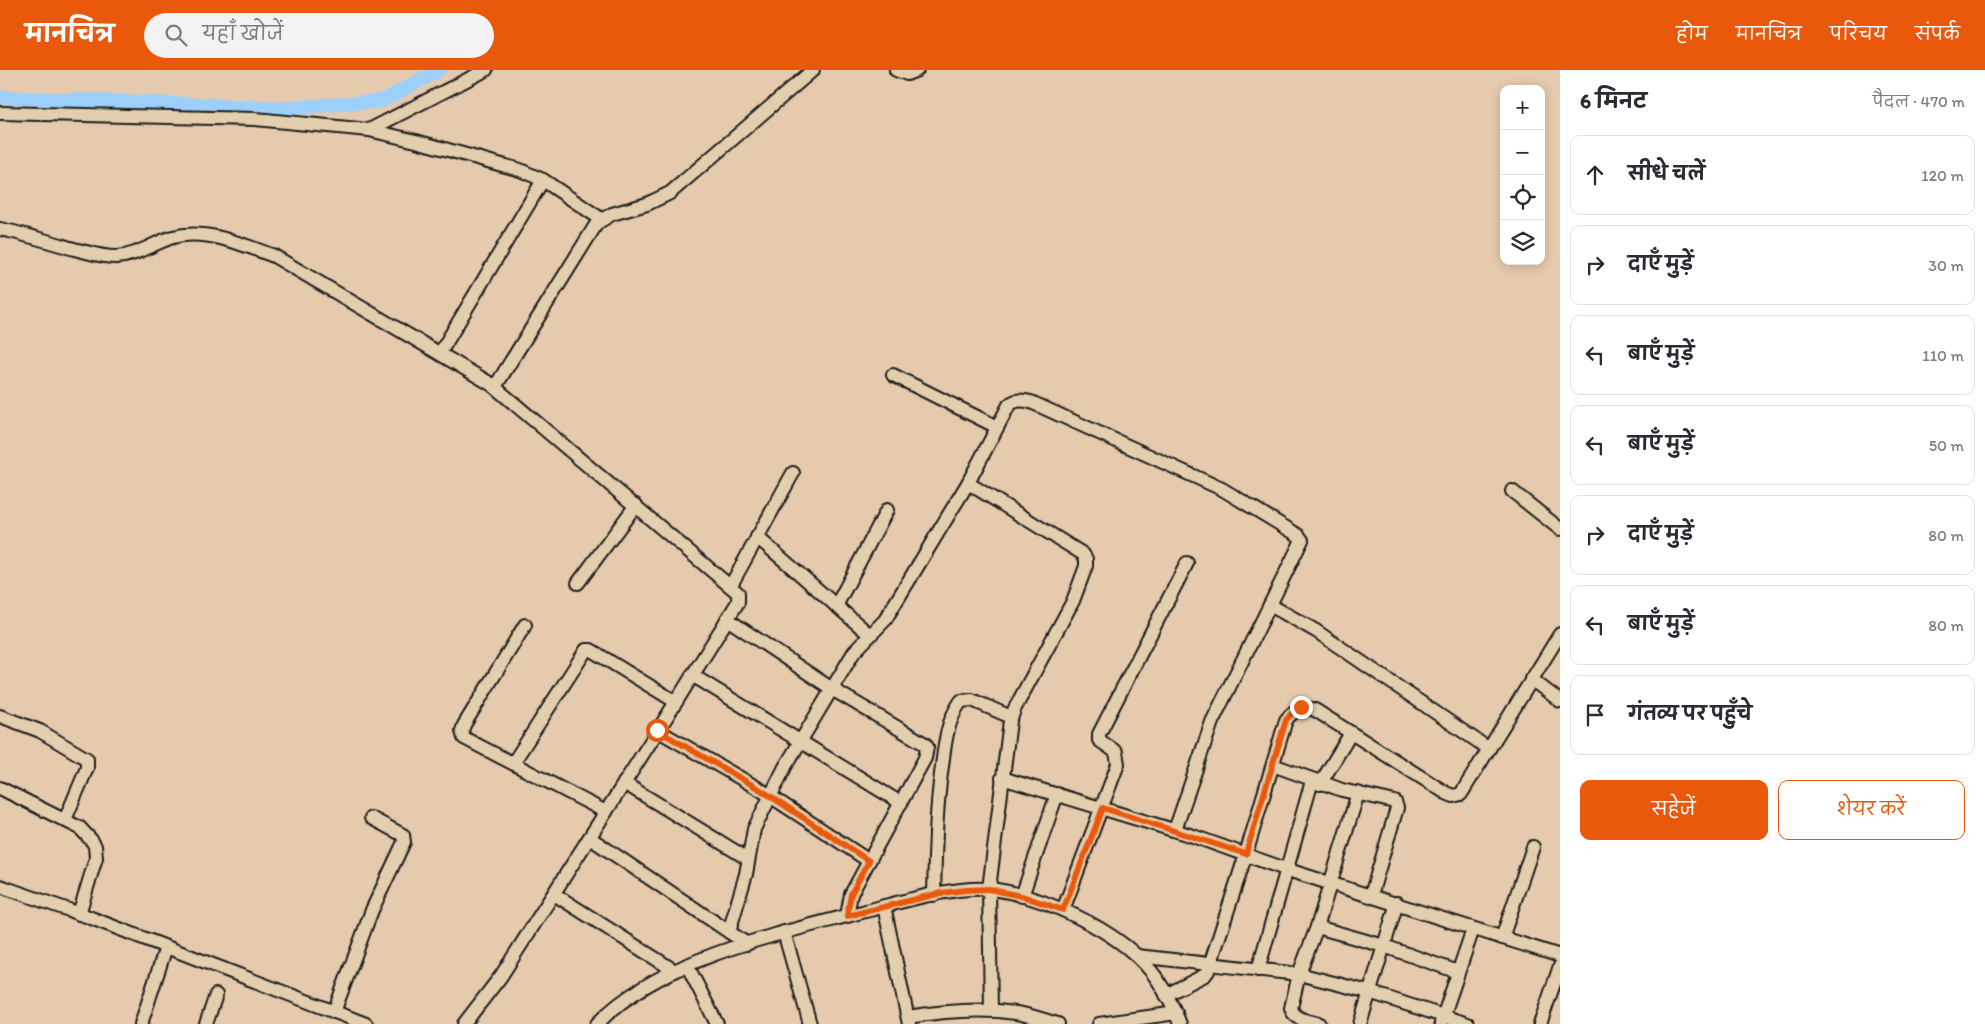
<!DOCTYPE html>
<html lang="hi">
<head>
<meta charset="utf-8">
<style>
  body { margin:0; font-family:Itim,"Playpen Sans Deva",sans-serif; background:#f2f2f3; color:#2b2b33 }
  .controls { position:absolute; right:15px; top:15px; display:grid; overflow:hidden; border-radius:10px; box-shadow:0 2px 12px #0003 }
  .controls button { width:45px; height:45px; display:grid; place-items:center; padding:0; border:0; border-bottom:1px solid #e1e1e2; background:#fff; color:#2b2b33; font:25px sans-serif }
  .stop { position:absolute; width:15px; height:15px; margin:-11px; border:4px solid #ea580c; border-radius:50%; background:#fff }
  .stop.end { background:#ea580c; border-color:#fff; box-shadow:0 1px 5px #0008 }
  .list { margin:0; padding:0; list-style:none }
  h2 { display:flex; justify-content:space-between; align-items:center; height:65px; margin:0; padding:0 20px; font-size:21px }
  h2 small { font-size:16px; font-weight:400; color:#7c7c81 }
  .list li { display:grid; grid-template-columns:32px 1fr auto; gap:15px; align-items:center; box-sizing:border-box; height:80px; margin:0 10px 10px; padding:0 10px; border:1px solid #e1e1e2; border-radius:10px }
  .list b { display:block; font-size:19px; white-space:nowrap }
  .list em { font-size:16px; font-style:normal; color:#7c7c81 }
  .actions { display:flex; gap:10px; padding:15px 20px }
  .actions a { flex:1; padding:11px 0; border:1px solid #ea580c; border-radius:10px; text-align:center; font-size:18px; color:#ea580c }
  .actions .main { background:#ea580c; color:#fff }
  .icon { flex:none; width:28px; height:28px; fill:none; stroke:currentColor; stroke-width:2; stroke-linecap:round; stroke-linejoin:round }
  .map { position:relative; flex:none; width:1560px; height:954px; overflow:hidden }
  header { display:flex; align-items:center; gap:30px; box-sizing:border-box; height:70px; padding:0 25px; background:#ea580c; color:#fff }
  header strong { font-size:24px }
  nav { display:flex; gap:28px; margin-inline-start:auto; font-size:18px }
  .search { width:350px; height:45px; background:#f2f2f3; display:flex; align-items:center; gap:12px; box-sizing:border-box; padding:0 18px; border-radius:28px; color:#7c7c81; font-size:19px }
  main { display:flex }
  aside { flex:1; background:#fff }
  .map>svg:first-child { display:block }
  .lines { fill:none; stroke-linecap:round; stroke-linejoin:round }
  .canal { stroke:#9cd0fa; stroke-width:14 }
  .minor-casing { stroke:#1c1c1c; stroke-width:16 }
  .minor { stroke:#e3cfad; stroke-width:12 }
  .route { stroke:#ea580c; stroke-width:6 }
</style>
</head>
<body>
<header>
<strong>मानचित्र</strong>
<div class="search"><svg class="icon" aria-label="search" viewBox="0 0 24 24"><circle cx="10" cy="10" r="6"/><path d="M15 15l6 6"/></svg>यहाँ खोजें</div>
<nav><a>होम</a><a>मानचित्र</a><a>परिचय</a><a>संपर्क</a></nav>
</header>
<main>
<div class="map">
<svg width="1560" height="954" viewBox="0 0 1560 954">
  <rect width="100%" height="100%" fill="#e6caad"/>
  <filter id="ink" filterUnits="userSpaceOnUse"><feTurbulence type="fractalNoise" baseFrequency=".02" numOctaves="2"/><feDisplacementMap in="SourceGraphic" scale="10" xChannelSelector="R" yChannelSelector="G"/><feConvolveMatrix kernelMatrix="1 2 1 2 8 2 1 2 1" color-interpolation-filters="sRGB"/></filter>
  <g filter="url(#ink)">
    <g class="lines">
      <polyline class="canal" points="0,27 286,38 382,31 439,0"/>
      <g class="minor-casing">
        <g id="minor">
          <polyline points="896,0 907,4 917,0"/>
          <polyline points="0,43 255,49 369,60 416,71 520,100 543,110 601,149"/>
          <polyline points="369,60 486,0"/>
          <path d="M0,159C25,164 50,172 74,179C88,182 101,187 116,187C137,186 153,173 173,167C206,158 244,175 274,186L491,314L738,523V532L676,632L501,906L464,954"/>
          <polyline points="440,283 543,110"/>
          <polyline points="893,305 997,357"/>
          <polyline points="495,317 597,153 612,144 647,134 670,123 813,0"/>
          <polyline points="968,413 1083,484 1086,489 1086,496 1073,531 1015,638 1010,651 989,819 991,940"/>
          <polyline points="1512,421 1560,459"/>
          <polyline points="757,467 870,565"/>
          <polyline points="578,513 636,435"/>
          <polyline points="731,515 793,403"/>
          <polyline points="1270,535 1316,561 1489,679"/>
          <polyline points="836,536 887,440"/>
          <polyline points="727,549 832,619 925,674 927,677 925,688 851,824 847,846"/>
          <polyline points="525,555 464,655 462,661 464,668 606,742"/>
          <polyline points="692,605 901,733"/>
          <polyline points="1531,609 1560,631"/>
          <polyline points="0,646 40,661 87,689 87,698 65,750"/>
          <polyline points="657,660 761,720 869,791"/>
          <polyline points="513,693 586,580 591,580 676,632"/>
          <polyline points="1273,695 1342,720 1395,732 1397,738 1371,825"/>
          <polyline points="1002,708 1193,766 1288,800 1560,886"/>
          <polyline points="624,713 748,789"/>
          <polyline points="1320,714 1351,663"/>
          <polyline points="0,718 80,758 92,771 95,776 96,788 79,844"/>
          <polyline points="590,768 747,874"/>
          <polyline points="0,816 86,846 366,954"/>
          <polyline points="554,824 675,901"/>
          <path d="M934,825C935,782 936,739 942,696C945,672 947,651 961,631L972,630L1011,647"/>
          <polyline points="1022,826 1057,724"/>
          <polyline points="884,836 909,954"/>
          <polyline points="1063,840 1118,694 1116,682 1099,670 1099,664 1187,493"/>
          <polyline points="1317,857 1384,876 1458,902"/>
          <path d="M729,862L746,804L754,759L785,697L854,582L885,550L968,413L1009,335C1016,329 1022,330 1031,332L1222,419L1298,465L1302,470L1212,652L1175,760"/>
          <polyline points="784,862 810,954"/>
          <polyline points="1502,868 1533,777"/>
          <polyline points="1137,886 1299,904 1369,922 1468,954"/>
          <polyline points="687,895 717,954"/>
          <polyline points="1258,900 1312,711"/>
          <path d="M1166,925L1205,905L1208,901L1246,784L1286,650C1295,639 1302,635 1315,640L1446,723L1453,726L1461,724L1560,564"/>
          <polyline points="334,942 372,840 404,772 403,765 371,748"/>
          <path d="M908,947C944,941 980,938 1016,943C1030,945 1044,950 1058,954"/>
          <polyline points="1441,953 1473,859"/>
          <polyline points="141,954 166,877"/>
          <polyline points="206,954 216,925"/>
          <path d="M597,954C660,888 776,865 862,842C899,833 951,816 989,819C1040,824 1118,860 1151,901C1162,914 1174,938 1180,954"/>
          <polyline points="1099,954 1176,943"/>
          <path d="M1319,954C1309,951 1294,950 1291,938L1299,904L1317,857L1358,723"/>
          <polyline points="1360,954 1397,833"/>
          <polyline points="1540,954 1560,896"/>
        </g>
      </g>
      <use href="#minor" class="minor"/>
    </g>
  </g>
  <g class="lines" filter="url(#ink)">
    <polyline class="route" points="657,660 761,720 869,791 851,824 847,846 941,823 966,820 989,819 1025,827 1063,840 1103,738 1246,784 1286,650 1294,641 1301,637"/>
  </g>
</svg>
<div class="controls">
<button>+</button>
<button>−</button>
<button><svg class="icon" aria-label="locate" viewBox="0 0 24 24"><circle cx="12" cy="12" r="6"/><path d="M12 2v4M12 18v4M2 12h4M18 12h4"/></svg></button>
<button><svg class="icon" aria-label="layers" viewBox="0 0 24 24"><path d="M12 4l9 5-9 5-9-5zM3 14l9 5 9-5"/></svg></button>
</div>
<div class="stop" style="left:657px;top:660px"></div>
<div class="stop end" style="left:1301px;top:637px"></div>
</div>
<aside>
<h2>6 मिनट<small>पैदल · 470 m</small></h2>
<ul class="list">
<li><svg class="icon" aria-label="ahead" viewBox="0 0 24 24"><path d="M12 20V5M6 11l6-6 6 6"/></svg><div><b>सीधे चलें</b></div><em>120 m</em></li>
<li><svg class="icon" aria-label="right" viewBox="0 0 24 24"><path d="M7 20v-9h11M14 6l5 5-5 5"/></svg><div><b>दाएँ मुड़ें</b></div><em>30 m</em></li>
<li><svg class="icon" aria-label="left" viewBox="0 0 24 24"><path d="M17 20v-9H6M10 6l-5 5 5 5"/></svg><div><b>बाएँ मुड़ें</b></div><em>110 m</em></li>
<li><svg class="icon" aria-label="left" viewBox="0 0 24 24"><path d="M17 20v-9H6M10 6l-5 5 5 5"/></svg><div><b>बाएँ मुड़ें</b></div><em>50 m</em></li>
<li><svg class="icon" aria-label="right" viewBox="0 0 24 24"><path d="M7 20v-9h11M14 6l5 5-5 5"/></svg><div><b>दाएँ मुड़ें</b></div><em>80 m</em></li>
<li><svg class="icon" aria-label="left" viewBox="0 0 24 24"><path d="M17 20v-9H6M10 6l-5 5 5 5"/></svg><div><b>बाएँ मुड़ें</b></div><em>80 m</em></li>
<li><svg class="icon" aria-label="arrive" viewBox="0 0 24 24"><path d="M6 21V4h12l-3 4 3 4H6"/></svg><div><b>गंतव्य पर पहुँचे</b></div></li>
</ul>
<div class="actions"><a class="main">सहेजें</a><a>शेयर करें</a></div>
</aside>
</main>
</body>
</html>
